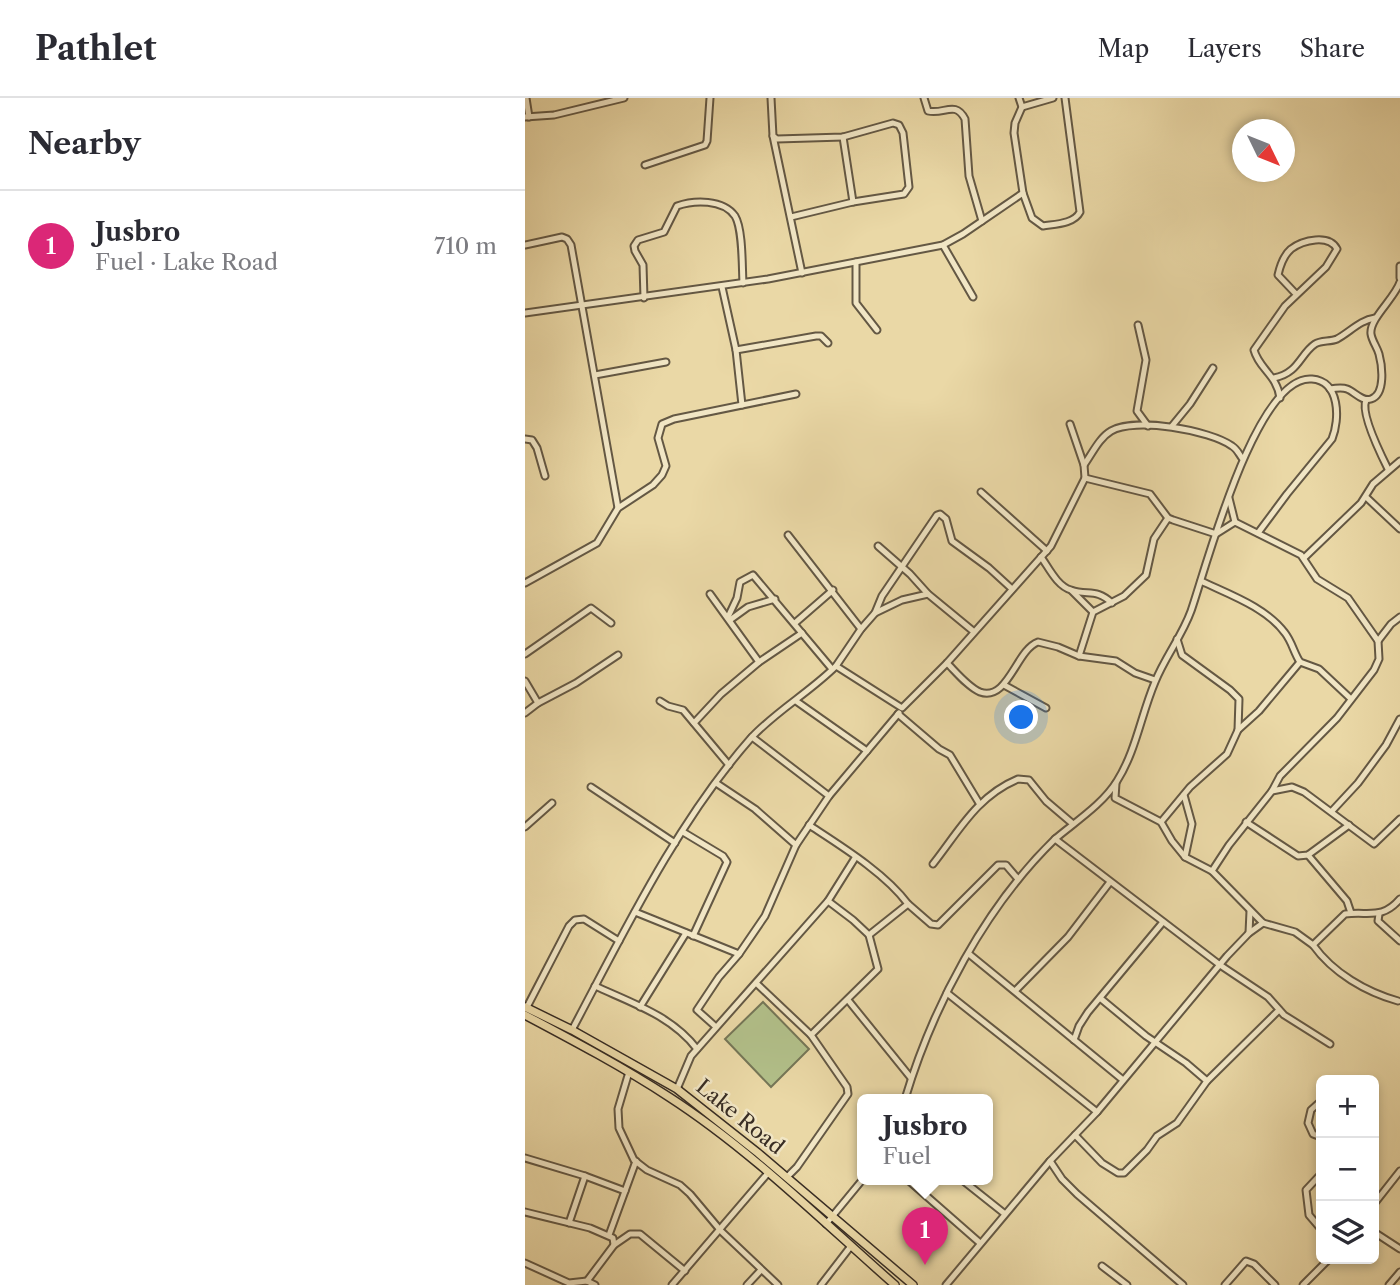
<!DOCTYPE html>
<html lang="en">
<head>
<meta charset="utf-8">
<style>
  body { margin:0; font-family:"Libre Caslon Text",serif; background:#f7f7f7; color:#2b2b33 }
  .controls { position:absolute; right:21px; bottom:21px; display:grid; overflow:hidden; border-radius:10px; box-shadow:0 4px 10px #0003 }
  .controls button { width:63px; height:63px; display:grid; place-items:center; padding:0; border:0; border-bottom:2px solid #e1e1e2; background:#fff; color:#2b2b33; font:35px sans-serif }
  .compass { position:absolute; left:707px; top:21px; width:63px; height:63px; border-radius:50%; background:#fff; box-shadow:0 4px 10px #0003; rotate:133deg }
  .you { position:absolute; left:497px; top:620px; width:24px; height:24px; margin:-18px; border:5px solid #fff; border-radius:50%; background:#1a73e8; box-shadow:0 0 0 10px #1a73e833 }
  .badge { display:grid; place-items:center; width:46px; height:46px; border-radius:50%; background:#db2777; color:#fff; font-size:23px; font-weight:700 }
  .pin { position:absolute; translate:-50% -58px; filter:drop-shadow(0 2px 4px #0008) }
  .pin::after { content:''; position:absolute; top:37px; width:24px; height:21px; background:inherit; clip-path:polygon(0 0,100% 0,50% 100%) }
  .popup { position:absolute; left:332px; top:996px; width:136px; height:91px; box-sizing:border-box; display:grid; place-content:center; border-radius:10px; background:#fff; filter:drop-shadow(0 2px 5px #0005); font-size:23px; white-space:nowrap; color:#7c7c81 }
  .popup b { font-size:26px; color:#2b2b33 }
  .popup::after { content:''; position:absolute; left:50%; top:100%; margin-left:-14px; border:14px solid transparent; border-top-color:#fff }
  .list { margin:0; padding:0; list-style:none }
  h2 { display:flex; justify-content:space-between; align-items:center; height:91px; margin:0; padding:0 28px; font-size:30px }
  h2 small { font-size:23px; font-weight:400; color:#7c7c81 }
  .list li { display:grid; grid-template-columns:46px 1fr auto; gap:21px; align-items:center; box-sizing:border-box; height:112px; padding:0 28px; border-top:2px solid #e1e1e2 }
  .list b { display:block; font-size:26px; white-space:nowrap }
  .list p { margin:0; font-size:23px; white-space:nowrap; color:#7c7c81 }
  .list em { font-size:23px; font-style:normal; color:#7c7c81 }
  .icon { flex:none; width:38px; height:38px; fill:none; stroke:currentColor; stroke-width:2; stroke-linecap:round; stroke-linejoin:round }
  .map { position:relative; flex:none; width:875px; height:1187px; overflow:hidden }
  header { display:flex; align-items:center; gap:42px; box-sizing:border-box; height:98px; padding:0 35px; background:#fff; border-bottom:2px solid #e1e1e2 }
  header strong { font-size:33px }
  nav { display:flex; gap:38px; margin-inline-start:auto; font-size:24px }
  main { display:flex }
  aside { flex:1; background:#fff }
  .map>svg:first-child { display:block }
  .green { fill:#b2c08a; stroke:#757657; stroke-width:2 }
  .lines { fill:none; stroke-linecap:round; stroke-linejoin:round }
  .minor-casing { stroke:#645844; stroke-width:9 }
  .major-casing { stroke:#382d24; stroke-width:10 }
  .minor { stroke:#f1e6c5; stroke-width:5 }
  .major { stroke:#ead8a6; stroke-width:7 }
  .labels { text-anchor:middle; stroke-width:5; stroke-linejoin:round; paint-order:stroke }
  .street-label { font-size:21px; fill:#382d24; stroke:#f1e6c5 }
</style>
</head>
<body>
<header>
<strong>Pathlet</strong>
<nav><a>Map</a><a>Layers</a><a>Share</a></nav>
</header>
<main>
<aside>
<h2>Nearby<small></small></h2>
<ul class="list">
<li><span class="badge">1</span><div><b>Jusbro</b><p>Fuel · Lake Road</p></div><em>710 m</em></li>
</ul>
</aside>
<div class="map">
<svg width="875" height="1187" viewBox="0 0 875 1187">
  <rect width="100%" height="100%" fill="#ead8a6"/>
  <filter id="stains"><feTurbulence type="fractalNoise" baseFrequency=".00286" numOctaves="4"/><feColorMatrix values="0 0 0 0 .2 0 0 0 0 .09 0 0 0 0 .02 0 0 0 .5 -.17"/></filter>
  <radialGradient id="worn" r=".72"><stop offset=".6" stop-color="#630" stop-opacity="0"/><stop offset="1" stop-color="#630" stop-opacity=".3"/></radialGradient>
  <polygon class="green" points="238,904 284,951 246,989 200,941"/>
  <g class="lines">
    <g class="minor-casing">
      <g id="minor">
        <polyline points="1,0 4,19"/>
        <polyline points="246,0 248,38 252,41 318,39 368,25 374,27 378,35 384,89 379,96 328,104 266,119"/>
        <path d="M399,0L403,13C419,17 430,2 440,21L444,78L457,123"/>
        <path d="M494,0L497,9L490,25L489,35L498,95L507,120L518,128C530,126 549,126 555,114L540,0"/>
        <polyline points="497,9 528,0"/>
        <polyline points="0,19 29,17 99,0"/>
        <polyline points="248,38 277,175"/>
        <polyline points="318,39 328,104"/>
        <polyline points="120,67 180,47 182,43 185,0"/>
        <polyline points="0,147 37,139 42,141 46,147 93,410"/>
        <polyline points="418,147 448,199"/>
        <polyline points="331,164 331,205 352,232"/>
        <polyline points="875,168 875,180"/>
        <polyline points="197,189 211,252 217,307"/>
        <path d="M119,200L118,167L110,153L109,148L113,142L139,134L152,108C169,102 198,101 210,118C218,131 217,169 218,185"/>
        <polyline points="0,215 243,181 418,147 438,136 498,95"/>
        <polyline points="613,227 621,262 612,313 623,328"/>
        <polyline points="211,252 291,238 296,238 303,245"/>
        <polyline points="70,277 141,264"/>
        <path d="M749,280C774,275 775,256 790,246C796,242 805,244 812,241C825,234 835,222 850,220"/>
        <path d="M805,291C811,290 817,289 822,291C830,294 837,304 846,301C861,296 857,267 854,256C852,249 847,243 846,236C844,221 870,200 875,184"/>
        <path d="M755,300C752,277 734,271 729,252L760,208L801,169L812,151C804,136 778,142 766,151C759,157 755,168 753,177L771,196"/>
        <path d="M841,302C835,315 856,357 863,371"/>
        <polyline points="647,328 665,306 688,270"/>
        <polyline points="0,341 7,342 12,350 20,378"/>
        <path d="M559,367C567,356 574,340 586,333C609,319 685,332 707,348C712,351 714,356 717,360"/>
        <polyline points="560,380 625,396 643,420 648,422 691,436 710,424 776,457 792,481 823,500 853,543 854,561 849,572 812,620 755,678 747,693"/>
        <polyline points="456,394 522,453"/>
        <polyline points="841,399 875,431"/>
        <polyline points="704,400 710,424"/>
        <polyline points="263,437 336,531"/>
        <polyline points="353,448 385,476 403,496 448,533"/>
        <path d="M516,459C524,470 532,488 546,492C563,498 571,490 587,505"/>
        <polyline points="779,460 836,405 848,386 875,363"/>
        <path d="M676,483C703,496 741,509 760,535C767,544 769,555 775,564L794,571L826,601"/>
        <polyline points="0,485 72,445 93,410 128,387 137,377 141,368 133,340 137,326 149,321 271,296"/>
        <polyline points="547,493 568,514"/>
        <polyline points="185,496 234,564 277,535"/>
        <polyline points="350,515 377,502 403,496"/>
        <polyline points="203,519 212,500 215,484 228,477 307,571"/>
        <polyline points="205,522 223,509 250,501"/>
        <polyline points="270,525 308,492"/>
        <polyline points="652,541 657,557 705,592 714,601 713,632"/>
        <polyline points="853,543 866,526 875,519"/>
        <polyline points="0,556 66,510 86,525"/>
        <polyline points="554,558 568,514 599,498 621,477 629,441 643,420"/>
        <path d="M422,565C431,574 443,589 455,594C483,604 491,552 513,544L533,549L554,558L591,563L610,575L630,582"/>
        <polyline points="311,568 336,531 350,515 357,498 412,417 415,416 421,421 427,443 464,470 487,491"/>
        <polyline points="0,583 13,605"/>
        <polyline points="479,587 521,610"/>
        <polyline points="135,603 143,608 158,612 204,667"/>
        <polyline points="271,603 342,653"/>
        <polyline points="0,615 13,605 51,585 93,557"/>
        <polyline points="373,616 414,651 425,657 454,705"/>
        <polyline points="169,625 196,596 234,564"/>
        <polyline points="191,685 230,711 271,747 304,698 227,639"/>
        <polyline points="591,685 590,700 636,724 647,743 660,759 687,773"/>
        <polyline points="66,689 150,745"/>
        <polyline points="659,697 667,726 660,759"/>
        <polyline points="304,698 374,615"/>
        <polyline points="807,713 833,685 861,647 875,621"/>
        <path d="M875,721L849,746L779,694L767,689L747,693L704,747L687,773L738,825L770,834L788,847L820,816C844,813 857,822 875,801"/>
        <polyline points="636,724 665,689 702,656 713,632 734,613 775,564"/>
        <polyline points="721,724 773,758 783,757 824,727"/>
        <path d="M284,727C316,748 360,775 383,806"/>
        <polyline points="0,729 27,705"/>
        <polyline points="158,734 198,758 202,764 168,838"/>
        <path d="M530,741C550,724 578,706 592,683C611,653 616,617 630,584C640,559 657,538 666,513C681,470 731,276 787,281C815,283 815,321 807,341L762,396L733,435"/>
        <polyline points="783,757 822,803 826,815"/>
        <path d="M408,766C434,733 452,698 493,681L504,682L521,703L548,726"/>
        <polyline points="303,803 330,760"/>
        <polyline points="110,814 214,856 240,818 271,747"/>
        <polyline points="854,816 853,823 875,843"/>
        <polyline points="724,835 725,813"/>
        <path d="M788,847C808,875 841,894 873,903"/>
        <polyline points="444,856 598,982"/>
        <polyline points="231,885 286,937 353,871 344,837"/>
        <path d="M70,888C107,905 147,918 172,951"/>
        <polyline points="491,892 543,839 585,784"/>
        <polyline points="422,895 572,1014"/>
        <polyline points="323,902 386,980"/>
        <polyline points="2,909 44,828 50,822 59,821 94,843"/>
        <polyline points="115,909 161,835"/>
        <polyline points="191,929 172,912 194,879 214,856"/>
        <path d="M47,932C99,834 152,724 226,640C251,613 285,594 311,568L377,610L422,565L526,448L560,380L559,367L545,326"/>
        <polyline points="549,942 554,928 563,914 638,824"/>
        <polyline points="104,974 93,1011 94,1030 109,1062 122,1072 155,1087 165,1096 196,1133 253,1187"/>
        <polyline points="682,983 754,912"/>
        <polyline points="152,991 166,958 303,803 328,822 344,837 383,806 406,826 413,827 473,767 481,767 493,781"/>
        <path d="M380,1001C408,908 460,809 530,741L695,867L743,899L759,917L805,946"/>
        <polyline points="796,1003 786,1012 783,1025 788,1036 796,1039"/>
        <polyline points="550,1037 577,1065 593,1075 599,1075 622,1052 632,1038 652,1025 682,983 661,965 621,938 575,900"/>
        <polyline points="0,1060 60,1078 44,1125"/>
        <polyline points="525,1063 537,1081 552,1096 658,1187"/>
        <polyline points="796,1076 781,1092 784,1117 796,1131"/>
        <polyline points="60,1078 100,1093"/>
        <polyline points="262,1079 272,1069 323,996 322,989 286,937"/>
        <polyline points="382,1081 455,1145"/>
        <polyline points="436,1081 480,1116"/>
        <polyline points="849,1106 875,1073"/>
        <polyline points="0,1114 65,1130 88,1140 89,1147 62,1183"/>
        <polyline points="301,1126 338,1081"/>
        <polyline points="849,1134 875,1151"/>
        <polyline points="84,1137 111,1063"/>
        <polyline points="89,1147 105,1136 115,1136 160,1173"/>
        <polyline points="0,1165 44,1185 62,1183 70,1187"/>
        <polyline points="577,1168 602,1187"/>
        <polyline points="147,1187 243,1075"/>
        <polyline points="222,1187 236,1172"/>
        <polyline points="296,1187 326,1148"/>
        <polyline points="421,1187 525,1063 572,1014 702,858 724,835 738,825"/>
        <polyline points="700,1187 721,1163 729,1166 750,1187"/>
        <polyline points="778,1187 804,1161"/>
        <polyline points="864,1187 875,1174"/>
      </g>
    </g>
    <g class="major-casing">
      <g id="major">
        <polyline points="0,909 47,932 152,991 233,1055 388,1187"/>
        <path d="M0,917C49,943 98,969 144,999C226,1052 297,1123 370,1187"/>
      </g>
    </g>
    <use href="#minor" class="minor"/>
    <use href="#major" class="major"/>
  </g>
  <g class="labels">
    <g class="street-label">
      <text transform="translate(215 1019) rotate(39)" y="7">Lake Road</text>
    </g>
  </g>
  <rect width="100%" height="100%" filter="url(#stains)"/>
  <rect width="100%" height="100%" fill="url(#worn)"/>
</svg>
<div class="controls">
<button>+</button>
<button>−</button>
<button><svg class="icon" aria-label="layers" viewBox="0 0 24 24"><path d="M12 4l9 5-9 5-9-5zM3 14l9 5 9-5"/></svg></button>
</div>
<svg class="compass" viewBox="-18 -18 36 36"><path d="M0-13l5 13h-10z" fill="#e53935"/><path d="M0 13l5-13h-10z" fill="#7c7c81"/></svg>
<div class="you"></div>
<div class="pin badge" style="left:400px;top:1167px">1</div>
<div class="popup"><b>Jusbro</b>Fuel</div>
</div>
</main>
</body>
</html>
